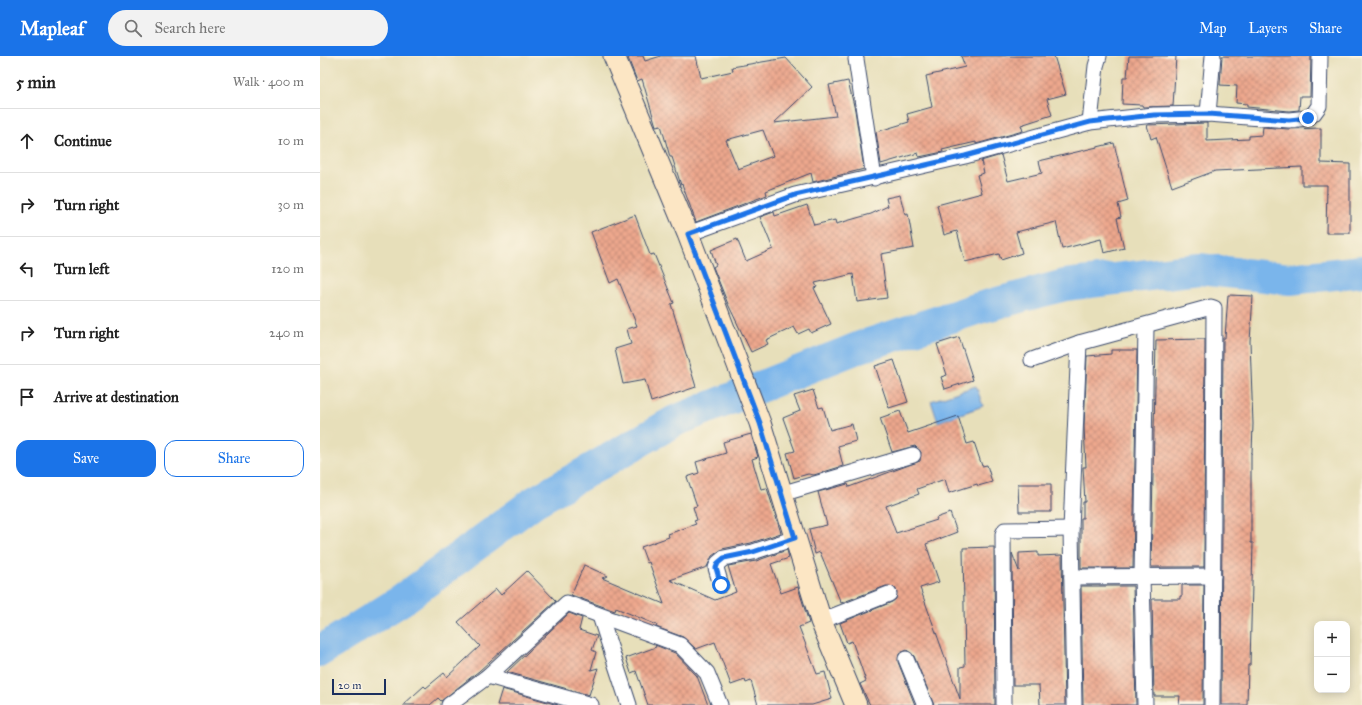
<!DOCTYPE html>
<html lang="en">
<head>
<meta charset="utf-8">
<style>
  body { margin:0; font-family:"IM FELL Great Primer",serif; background:#f2f2f2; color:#222 }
  .controls { position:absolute; right:12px; bottom:12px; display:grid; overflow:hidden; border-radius:8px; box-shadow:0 2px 10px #0003 }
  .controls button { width:36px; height:36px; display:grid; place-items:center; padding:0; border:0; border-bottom:1px solid #e0e0e0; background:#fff; color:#222; font:20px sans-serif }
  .scale { position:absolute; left:12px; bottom:10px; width:54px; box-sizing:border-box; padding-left:4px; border:2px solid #1b2f5e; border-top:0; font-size:11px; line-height:14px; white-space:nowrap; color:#1b2f5e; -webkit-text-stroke:3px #fcf5e5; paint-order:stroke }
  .stop { position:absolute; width:12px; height:12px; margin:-9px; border:3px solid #1a73e8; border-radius:50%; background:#fff }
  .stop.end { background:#1a73e8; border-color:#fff; box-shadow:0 1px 4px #0008 }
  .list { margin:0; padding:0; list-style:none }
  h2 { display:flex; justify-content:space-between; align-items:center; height:52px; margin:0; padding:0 16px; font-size:17px }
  h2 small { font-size:13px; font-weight:400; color:#767676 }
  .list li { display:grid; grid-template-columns:26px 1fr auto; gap:12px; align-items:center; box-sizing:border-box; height:64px; padding:0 16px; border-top:1px solid #e0e0e0 }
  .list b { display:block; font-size:15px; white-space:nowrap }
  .list em { font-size:13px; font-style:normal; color:#767676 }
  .actions { display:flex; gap:8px; padding:12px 16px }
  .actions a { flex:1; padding:9px 0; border:1px solid #1a73e8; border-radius:12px; text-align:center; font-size:14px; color:#1a73e8 }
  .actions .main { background:#1a73e8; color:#fff }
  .icon { flex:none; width:22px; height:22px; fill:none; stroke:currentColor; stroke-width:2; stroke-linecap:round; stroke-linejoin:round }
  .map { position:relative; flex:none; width:1042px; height:649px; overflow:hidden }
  header { display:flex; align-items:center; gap:24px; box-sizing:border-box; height:56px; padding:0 20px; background:#1a73e8; color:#fff }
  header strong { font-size:19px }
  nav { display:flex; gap:22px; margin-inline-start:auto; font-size:14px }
  .search { width:280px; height:36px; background:#f2f2f2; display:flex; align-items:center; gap:10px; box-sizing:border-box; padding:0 14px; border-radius:22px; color:#767676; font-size:15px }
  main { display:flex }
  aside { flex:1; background:#fff }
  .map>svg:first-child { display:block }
  .water { fill:#7ab5eb; stroke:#4a72a4 }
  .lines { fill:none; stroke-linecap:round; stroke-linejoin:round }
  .river { stroke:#7ab5eb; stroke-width:32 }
  .building { fill:url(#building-cross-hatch); fill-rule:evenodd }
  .street-casing { stroke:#3a496c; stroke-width:17 }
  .secondary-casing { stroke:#3a496c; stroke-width:23 }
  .street { stroke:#fff; stroke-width:15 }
  .secondary { stroke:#fce6c4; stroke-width:21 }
  .route { stroke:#1a73e8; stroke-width:5 }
</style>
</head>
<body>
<header>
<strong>Mapleaf</strong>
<div class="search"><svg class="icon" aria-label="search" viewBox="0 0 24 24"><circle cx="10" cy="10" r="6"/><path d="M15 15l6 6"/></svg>Search here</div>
<nav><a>Map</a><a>Layers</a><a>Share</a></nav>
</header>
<main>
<aside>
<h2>5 min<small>Walk · 400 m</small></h2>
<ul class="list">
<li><svg class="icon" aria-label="ahead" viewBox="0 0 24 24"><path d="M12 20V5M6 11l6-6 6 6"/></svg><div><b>Continue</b></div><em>10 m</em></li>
<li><svg class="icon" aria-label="right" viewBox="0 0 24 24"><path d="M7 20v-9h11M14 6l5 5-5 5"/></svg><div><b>Turn right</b></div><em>30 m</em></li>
<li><svg class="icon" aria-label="left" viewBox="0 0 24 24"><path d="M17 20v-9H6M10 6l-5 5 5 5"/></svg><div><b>Turn left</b></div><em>120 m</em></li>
<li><svg class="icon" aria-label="right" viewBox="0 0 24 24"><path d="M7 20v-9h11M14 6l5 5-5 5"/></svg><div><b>Turn right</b></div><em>240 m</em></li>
<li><svg class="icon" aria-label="arrive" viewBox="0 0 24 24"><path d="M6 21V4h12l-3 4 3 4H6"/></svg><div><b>Arrive at destination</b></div></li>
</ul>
<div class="actions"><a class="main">Save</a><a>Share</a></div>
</aside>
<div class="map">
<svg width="1042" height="649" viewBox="0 0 1042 649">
  <defs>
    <pattern id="building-cross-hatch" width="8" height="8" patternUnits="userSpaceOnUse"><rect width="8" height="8" fill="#eda78d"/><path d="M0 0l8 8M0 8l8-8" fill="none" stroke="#bf8876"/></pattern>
  </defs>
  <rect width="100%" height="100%" fill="#fcf5e5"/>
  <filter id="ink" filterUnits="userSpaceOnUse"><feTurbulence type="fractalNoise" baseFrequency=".025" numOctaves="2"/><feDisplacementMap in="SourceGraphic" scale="8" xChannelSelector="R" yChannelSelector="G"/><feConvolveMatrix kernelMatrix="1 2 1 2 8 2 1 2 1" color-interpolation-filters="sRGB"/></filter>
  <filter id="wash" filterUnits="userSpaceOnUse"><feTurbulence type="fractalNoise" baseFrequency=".012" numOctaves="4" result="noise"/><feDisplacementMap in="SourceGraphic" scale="16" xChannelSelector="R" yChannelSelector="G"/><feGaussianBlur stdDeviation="0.9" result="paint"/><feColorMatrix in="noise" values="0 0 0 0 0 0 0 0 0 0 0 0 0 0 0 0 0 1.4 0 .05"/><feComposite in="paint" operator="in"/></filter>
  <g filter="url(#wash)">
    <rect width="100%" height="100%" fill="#e7dfba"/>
    <polygon class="water" points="656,330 663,350 618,366 611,345"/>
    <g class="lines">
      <polyline class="river" points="0,595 82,544 214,446 355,365 540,291 659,252 745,229 879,213 970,223 1042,215"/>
    </g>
    <g id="blocks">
      <g class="building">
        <path d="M314,0H323L325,5L341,0H376L381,22L413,15L412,11L466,2L492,31L454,67L516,60L509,29L528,25L535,54L544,113L493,126L491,117L446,135L447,139L376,166L362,128L361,129L352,101H350L341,69L336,70L322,23L317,25L308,2ZM443,74L453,100L418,113L406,84Z"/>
        <polygon points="641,0 734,0 746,38 727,43 732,59 701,69 703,75 656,88 656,86 622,94 623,96 599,101 598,97 561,108 556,76 589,66 587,58 612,51 606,20 645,11"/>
        <polygon points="809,0 856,0 853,50 823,51 822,49 802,48 803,21 807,21"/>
        <polygon points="902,0 991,0 990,40 980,40 979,54 969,55 927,51 927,48 916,47 917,30 900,29"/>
        <polygon points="887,67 887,85 929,83 929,80 942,79 943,71 968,73 1001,72 1001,107 1030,108 1030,177 1006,177 1007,129 982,129 982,111 895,115 852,131 836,81 831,83 827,69"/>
        <polygon points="794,87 808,145 798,148 801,161 797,162 804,192 784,197 781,183 742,193 736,166 696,176 702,197 681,204 679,198 645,206 637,175 624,179 617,149 662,137 657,119 664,117 661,105 681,99 688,125 722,117 719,105"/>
        <polygon points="580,139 585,159 588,158 594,192 561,198 567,242 537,246 533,218 495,227 497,231 494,232 511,268 491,277 489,273 478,278 474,271 446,284 448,288 431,296 408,248 393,211 396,209 391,194 417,183 426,205 453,193 440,161 454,156 455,160 487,149 494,169 515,164 516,168 551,158 568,150 566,142"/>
        <polygon points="315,159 330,199 334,198 354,247 351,248 376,331 331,346 325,324 303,328 295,293 311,288 307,273 317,270 298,223 290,227 271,176"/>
        <polygon points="908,239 933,240 930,285 933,368 932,397 931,397 931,487 933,487 930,609 928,609 927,649 901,649 903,282 905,282"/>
        <polygon points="639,281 653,324 625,333 621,321 627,319 617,288"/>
        <polygon points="885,283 884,511 831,511 836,284"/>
        <polygon points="791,294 817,294 813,512 761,512 761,462 763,462 763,446 765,446 763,411 766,411 764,371 767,300 791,298"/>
        <polygon points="574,304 588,346 569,352 555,310"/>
        <polygon points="493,334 499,352 503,351 510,374 532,368 536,385 518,390 523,410 494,419 488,418 474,422 467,397 475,395 463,362 480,355 474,340"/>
        <polygon points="580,355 588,377 638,360 647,388 654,386 662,410 667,409 672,426 658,430 657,428 629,437 625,423 597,433 599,438 566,450 576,477 617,464 616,462 630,457 637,476 606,488 619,526 600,532 640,643 640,611 645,610 643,492 674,491 675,649 614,649 594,600 587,594 579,598 578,606 595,649 550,649 540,628 546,625 532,585 527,587 520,567 572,546 576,543 577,535 574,531 566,530 521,547 500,496 495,498 489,473 507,469 498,436 528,428 529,431 600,405 601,396 595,390 572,396 560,362"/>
        <polygon points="431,378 438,401 432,403 441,433 447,432 461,477 431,487 402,493 392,500 387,511 350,524 395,544 416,536 408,510 436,505 467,494 469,502 451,508 461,537 478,531 489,567 479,571 497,618 505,616 512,643 492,649 438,649 431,625 426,627 425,624 411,629 395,586 376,593 363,581 336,571 337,569 296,552 295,555 251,539 264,509 288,520 282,522 344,548 329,506 327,507 321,491 349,481 348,478 376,468 374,465 377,464 373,451 377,450 367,421 379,417 376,406 406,397 403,386"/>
        <polygon points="698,428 731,428 731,456 699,456"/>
        <polygon points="718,496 718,500 742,499 745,649 720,649 719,629 693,629 692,497 699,515 699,497"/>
        <polygon points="207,515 236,545 159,615 121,645 118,642 110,649 83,649 104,630 106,632 124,617 127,621 160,590 138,566 176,533 181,539"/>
        <polygon points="862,529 884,529 883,649 859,649 860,640 834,640 832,543 860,543 860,540 862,540"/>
        <polygon points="761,530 813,530 816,649 763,649"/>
        <polygon points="249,557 262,562 259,574 277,580 272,594 276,596 271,614 278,612 269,639 187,616"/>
        <polygon points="335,589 355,597 377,620 388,649 328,649 316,615 311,617 306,602 336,591"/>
        <polygon points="182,633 238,649 177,649"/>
      </g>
    </g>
  </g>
  <g filter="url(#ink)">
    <use href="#blocks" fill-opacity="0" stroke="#3a496c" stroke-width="1"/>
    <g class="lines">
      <g class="street-casing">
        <g id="street">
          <polyline points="536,3 554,122"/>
          <polyline points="888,58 893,0"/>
          <polyline points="770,66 776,10 779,0"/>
          <polyline points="368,178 475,139 645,100 770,66 834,59 888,58 969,64 988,62 994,57 999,50 1000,0"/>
          <polyline points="712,304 759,287 891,251 894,252 892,649"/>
          <polyline points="461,438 593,399"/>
          <polyline points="752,521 893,520"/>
          <polyline points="401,529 396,512 398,507 404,502 433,496 475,482"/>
          <polyline points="280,560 309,649"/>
          <polyline points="501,565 569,538"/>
          <polyline points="586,603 605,649"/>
          <polyline points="168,620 271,649"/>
          <polyline points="129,649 168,620 247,547 360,589 387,617 400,649"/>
          <polyline points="684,649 683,478 685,474 751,473"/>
          <polyline points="754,649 751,473 759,287"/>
          <polyline points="825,649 822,520 826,270"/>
        </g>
      </g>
      <g class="secondary-casing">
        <polyline id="secondary" points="294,0 368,178 440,367 501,565 536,649"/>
      </g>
      <use href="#street" class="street"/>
      <use href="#secondary" class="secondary"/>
    </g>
  </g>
  <g class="lines" filter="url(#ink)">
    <polyline class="route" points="401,529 396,512 398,507 404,502 433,496 475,482 440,367 368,178 475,139 645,100 770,66 834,59 888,58 969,64 988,62"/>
  </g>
</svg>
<div class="controls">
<button>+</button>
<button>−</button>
</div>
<div class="scale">20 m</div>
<div class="stop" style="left:401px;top:529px"></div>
<div class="stop end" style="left:988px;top:62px"></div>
</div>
</main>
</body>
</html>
